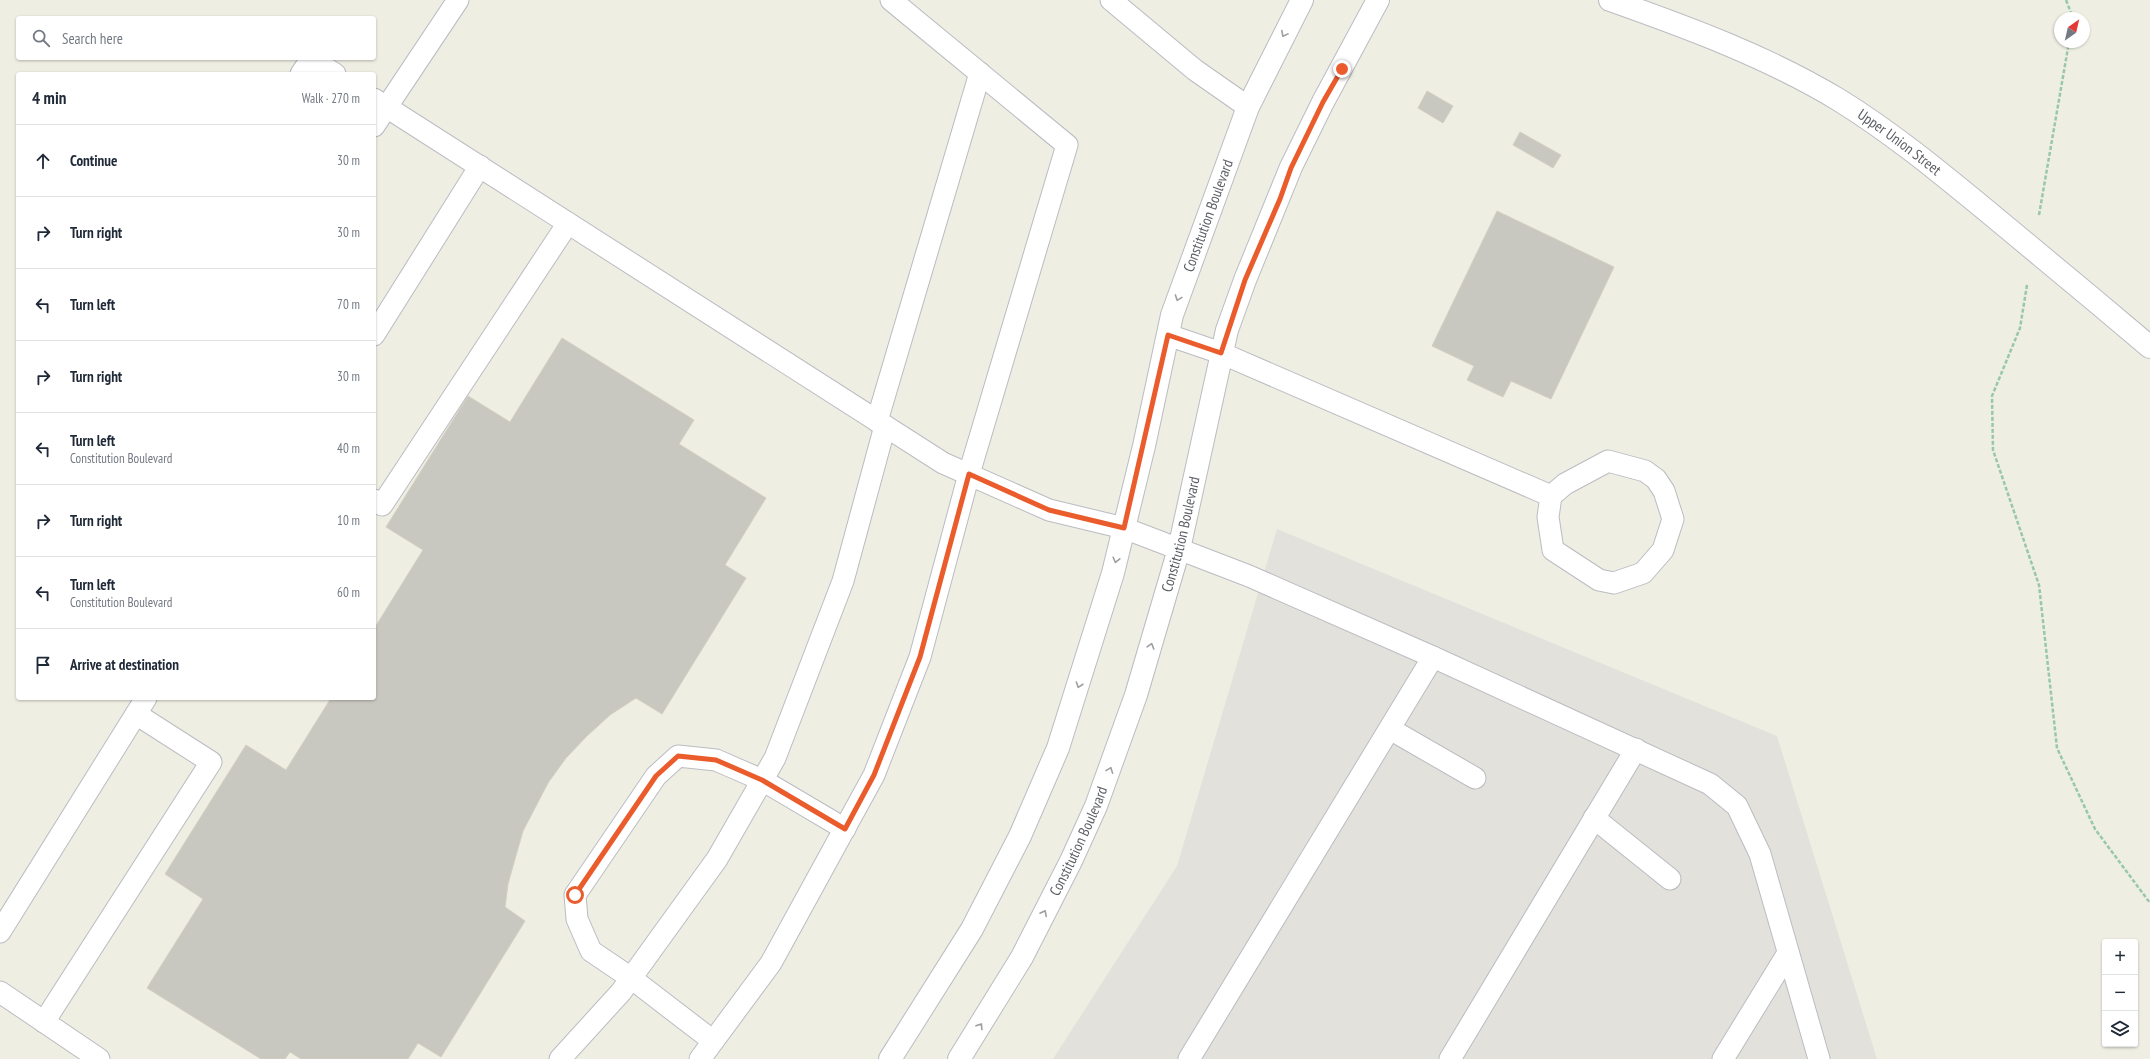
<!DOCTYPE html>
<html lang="en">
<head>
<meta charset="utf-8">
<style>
  body { margin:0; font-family:"PT Sans Narrow",sans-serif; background:#f2f2f3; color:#1f2937 }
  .controls { position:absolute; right:12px; bottom:12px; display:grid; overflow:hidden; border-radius:4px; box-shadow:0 1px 3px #0004 }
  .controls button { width:36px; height:36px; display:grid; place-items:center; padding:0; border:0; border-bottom:1px solid #e0e1e3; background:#fff; color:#1f2937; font:20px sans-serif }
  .compass { position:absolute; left:2054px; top:12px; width:36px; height:36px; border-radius:50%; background:#fff; box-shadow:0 1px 3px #0004; rotate:34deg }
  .stop { position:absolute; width:12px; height:12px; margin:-9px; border:3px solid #eb5c2d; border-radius:50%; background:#fff }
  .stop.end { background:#eb5c2d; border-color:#fff; box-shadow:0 1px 4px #0008 }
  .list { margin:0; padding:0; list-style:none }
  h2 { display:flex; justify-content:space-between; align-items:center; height:52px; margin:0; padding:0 16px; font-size:17px }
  h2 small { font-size:13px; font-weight:400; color:#747a83 }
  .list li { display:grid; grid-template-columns:26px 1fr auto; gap:12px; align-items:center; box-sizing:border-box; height:72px; padding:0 16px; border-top:1px solid #e0e1e3 }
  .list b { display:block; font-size:15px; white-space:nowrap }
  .list p { margin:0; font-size:13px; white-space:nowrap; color:#747a83 }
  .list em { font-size:13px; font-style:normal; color:#747a83 }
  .icon { flex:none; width:22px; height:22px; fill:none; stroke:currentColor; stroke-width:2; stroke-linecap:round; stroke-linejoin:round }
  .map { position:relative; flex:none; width:2150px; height:1059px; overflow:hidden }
  .search { position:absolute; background:#fff; box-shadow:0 1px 3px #0004; left:16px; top:16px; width:360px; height:44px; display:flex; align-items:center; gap:10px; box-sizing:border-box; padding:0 14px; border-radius:4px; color:#747a83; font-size:15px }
  .panel { position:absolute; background:#fff; box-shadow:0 1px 3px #0004; left:16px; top:72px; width:360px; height:628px; border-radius:4px }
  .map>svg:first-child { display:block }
  .industrial { fill:#e2e1db }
  .building { fill:#c9c8c0; stroke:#d3d0c1 }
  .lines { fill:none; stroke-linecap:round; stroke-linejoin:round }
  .lane-casing { stroke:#bbbcc2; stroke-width:23 }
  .street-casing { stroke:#bbbcc2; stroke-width:24 }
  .path { stroke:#98c7ad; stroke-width:2.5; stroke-dasharray:4 2; stroke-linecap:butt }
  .lane { stroke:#fff; stroke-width:21 }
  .street { stroke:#fff; stroke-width:22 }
  .oneway { stroke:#9d9ea2 }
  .route { stroke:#eb5c2d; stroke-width:5 }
  .labels { text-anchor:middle; stroke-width:4; stroke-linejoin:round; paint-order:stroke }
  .street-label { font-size:15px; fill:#5b5e64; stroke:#fff }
</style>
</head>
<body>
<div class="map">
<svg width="2150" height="1059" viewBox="0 0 2150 1059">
  <rect width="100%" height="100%" fill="#eeeee3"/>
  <polygon class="industrial" points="1277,529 1777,736 1877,1059 1053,1059 1177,866"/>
  <g class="building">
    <polygon points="1427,91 1453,106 1443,123 1418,108"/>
    <polygon points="1520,132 1561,155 1553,168 1513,145"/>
    <polygon points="1497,211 1614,267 1551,399 1511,381 1503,397 1467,380 1474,366 1432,346"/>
    <polygon points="562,338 694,420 679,444 766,498 725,565 746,578 662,714 636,698 610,715 587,736 566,758 548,783 523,831 508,884 505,907 525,921 441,1057 418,1043 408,1059 301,1059 290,1052 285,1059 261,1059 147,988 203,899 165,874 246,745 286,770 331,698 374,698 374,629 423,550 386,527 468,396 510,422"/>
  </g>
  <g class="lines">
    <g class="lane-casing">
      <g id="lane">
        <polyline points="1111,0 1195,70 1248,107"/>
        <polyline points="301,74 311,59 335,74"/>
        <polyline points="374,99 943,463 1049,510 1124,528 1249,576 1433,657 1710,784 1737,806 1760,854 1819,1059"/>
        <polyline points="374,126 458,0"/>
        <polyline points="374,335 480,166"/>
        <polyline points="1168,335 1221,353 1551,496 1548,517 1553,550 1599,580 1614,583 1643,573 1663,550 1673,519 1664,491 1656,479 1645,471 1608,461 1565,484 1551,496"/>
        <polyline points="877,421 980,73"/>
        <polyline points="374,500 382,505 568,223"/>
        <polyline points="1390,729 1475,778"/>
        <polyline points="1594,818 1670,879"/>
        <polyline points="0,932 146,698"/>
        <polyline points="0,992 99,1059"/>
        <polyline points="44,1022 211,762 136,714"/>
        <polyline points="713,1041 631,978 591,951 577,919 575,895 656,776 678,756 716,760 762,780 845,829"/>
        <polyline points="560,1059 621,992 717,859 775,758 843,581 885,426"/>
        <polyline points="700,1059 771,963 874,775 920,657 969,474 1067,145 891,0"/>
        <polyline points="1189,1059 1433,657"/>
        <polyline points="1450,1059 1636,749"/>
        <polyline points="1723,1059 1788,953"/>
      </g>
    </g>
    <g class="street-casing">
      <g id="street">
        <path id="s1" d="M1610,0C1689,28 1768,57 1839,100C1894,134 1943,175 1993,216C2045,259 2098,303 2150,347"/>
        <path id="s2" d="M890,1059L972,929L1020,836L1058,748L1113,573L1144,446L1172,315L1248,107L1302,0"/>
        <path id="s3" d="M959,1059L1022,957L1071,861L1096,806L1136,695L1179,549L1227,330L1245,280L1291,167L1323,102L1378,0"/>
      </g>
    </g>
    <g class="path">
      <polyline points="2066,0 2073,18"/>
      <polyline points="2039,215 2069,42"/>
      <polyline points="2027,285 2020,328 1992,396 1993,450 2039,585 2057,748 2095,829 2150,903"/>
    </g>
    <use href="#lane" class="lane"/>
    <use href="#street" class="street"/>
  </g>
  <defs><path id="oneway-chevron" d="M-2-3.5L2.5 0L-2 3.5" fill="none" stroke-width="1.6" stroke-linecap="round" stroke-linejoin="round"/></defs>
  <g class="oneway">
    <use href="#oneway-chevron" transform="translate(1284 34) rotate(118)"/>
    <use href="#oneway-chevron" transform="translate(1178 298) rotate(110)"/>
    <use href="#oneway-chevron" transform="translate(1116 560) rotate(104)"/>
    <use href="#oneway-chevron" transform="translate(1151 646) rotate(-73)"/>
    <use href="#oneway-chevron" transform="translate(1079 685) rotate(109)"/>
    <use href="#oneway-chevron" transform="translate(1110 770) rotate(-69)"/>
    <use href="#oneway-chevron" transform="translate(1044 913) rotate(-63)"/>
    <use href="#oneway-chevron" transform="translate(980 1026) rotate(-58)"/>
  </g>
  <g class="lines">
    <polyline class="route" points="575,895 656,776 678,756 716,760 762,780 845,829 874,775 920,657 969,474 1049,510 1124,528 1168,335 1221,353 1245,280 1280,199 1291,168 1323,102 1342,69"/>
  </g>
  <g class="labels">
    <g class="street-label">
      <text dy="5" stroke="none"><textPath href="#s1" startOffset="324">Upper Union Street</textPath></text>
      <text dy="5" stroke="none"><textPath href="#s2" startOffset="908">Constitution Boulevard</textPath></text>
      <text dy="5" stroke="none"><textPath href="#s3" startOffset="573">Constitution Boulevard</textPath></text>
      <text dy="5" stroke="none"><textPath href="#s3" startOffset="249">Constitution Boulevard</textPath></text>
    </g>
  </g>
</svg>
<div class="controls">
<button>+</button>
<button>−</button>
<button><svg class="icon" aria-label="layers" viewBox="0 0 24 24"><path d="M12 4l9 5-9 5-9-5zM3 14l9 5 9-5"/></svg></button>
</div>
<svg class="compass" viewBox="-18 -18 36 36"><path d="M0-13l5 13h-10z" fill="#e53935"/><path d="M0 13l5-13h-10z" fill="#747a83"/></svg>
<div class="stop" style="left:575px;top:895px"></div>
<div class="stop end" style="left:1342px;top:69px"></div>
<div class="search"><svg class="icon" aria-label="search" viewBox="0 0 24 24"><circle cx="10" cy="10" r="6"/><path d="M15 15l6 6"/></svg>Search here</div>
<section class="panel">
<h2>4 min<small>Walk · 270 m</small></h2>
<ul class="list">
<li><svg class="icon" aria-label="ahead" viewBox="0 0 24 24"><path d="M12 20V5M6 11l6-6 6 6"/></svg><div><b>Continue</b></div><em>30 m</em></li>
<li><svg class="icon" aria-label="right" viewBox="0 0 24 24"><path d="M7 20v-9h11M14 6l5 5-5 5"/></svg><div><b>Turn right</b></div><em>30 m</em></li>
<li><svg class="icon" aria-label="left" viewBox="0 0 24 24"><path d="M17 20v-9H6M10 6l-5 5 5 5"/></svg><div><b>Turn left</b></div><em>70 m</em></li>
<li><svg class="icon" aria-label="right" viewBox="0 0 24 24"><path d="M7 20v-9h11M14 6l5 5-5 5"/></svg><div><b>Turn right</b></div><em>30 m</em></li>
<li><svg class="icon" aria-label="left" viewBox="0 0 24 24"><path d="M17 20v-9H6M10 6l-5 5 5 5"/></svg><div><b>Turn left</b><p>Constitution Boulevard</p></div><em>40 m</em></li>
<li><svg class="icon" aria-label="right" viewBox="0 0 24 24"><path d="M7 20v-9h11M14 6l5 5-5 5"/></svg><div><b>Turn right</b></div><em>10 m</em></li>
<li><svg class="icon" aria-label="left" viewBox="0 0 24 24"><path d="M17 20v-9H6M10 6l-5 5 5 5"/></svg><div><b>Turn left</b><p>Constitution Boulevard</p></div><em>60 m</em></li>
<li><svg class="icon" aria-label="arrive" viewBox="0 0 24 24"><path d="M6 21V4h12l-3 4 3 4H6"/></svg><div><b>Arrive at destination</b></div></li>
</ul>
</section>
</div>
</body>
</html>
